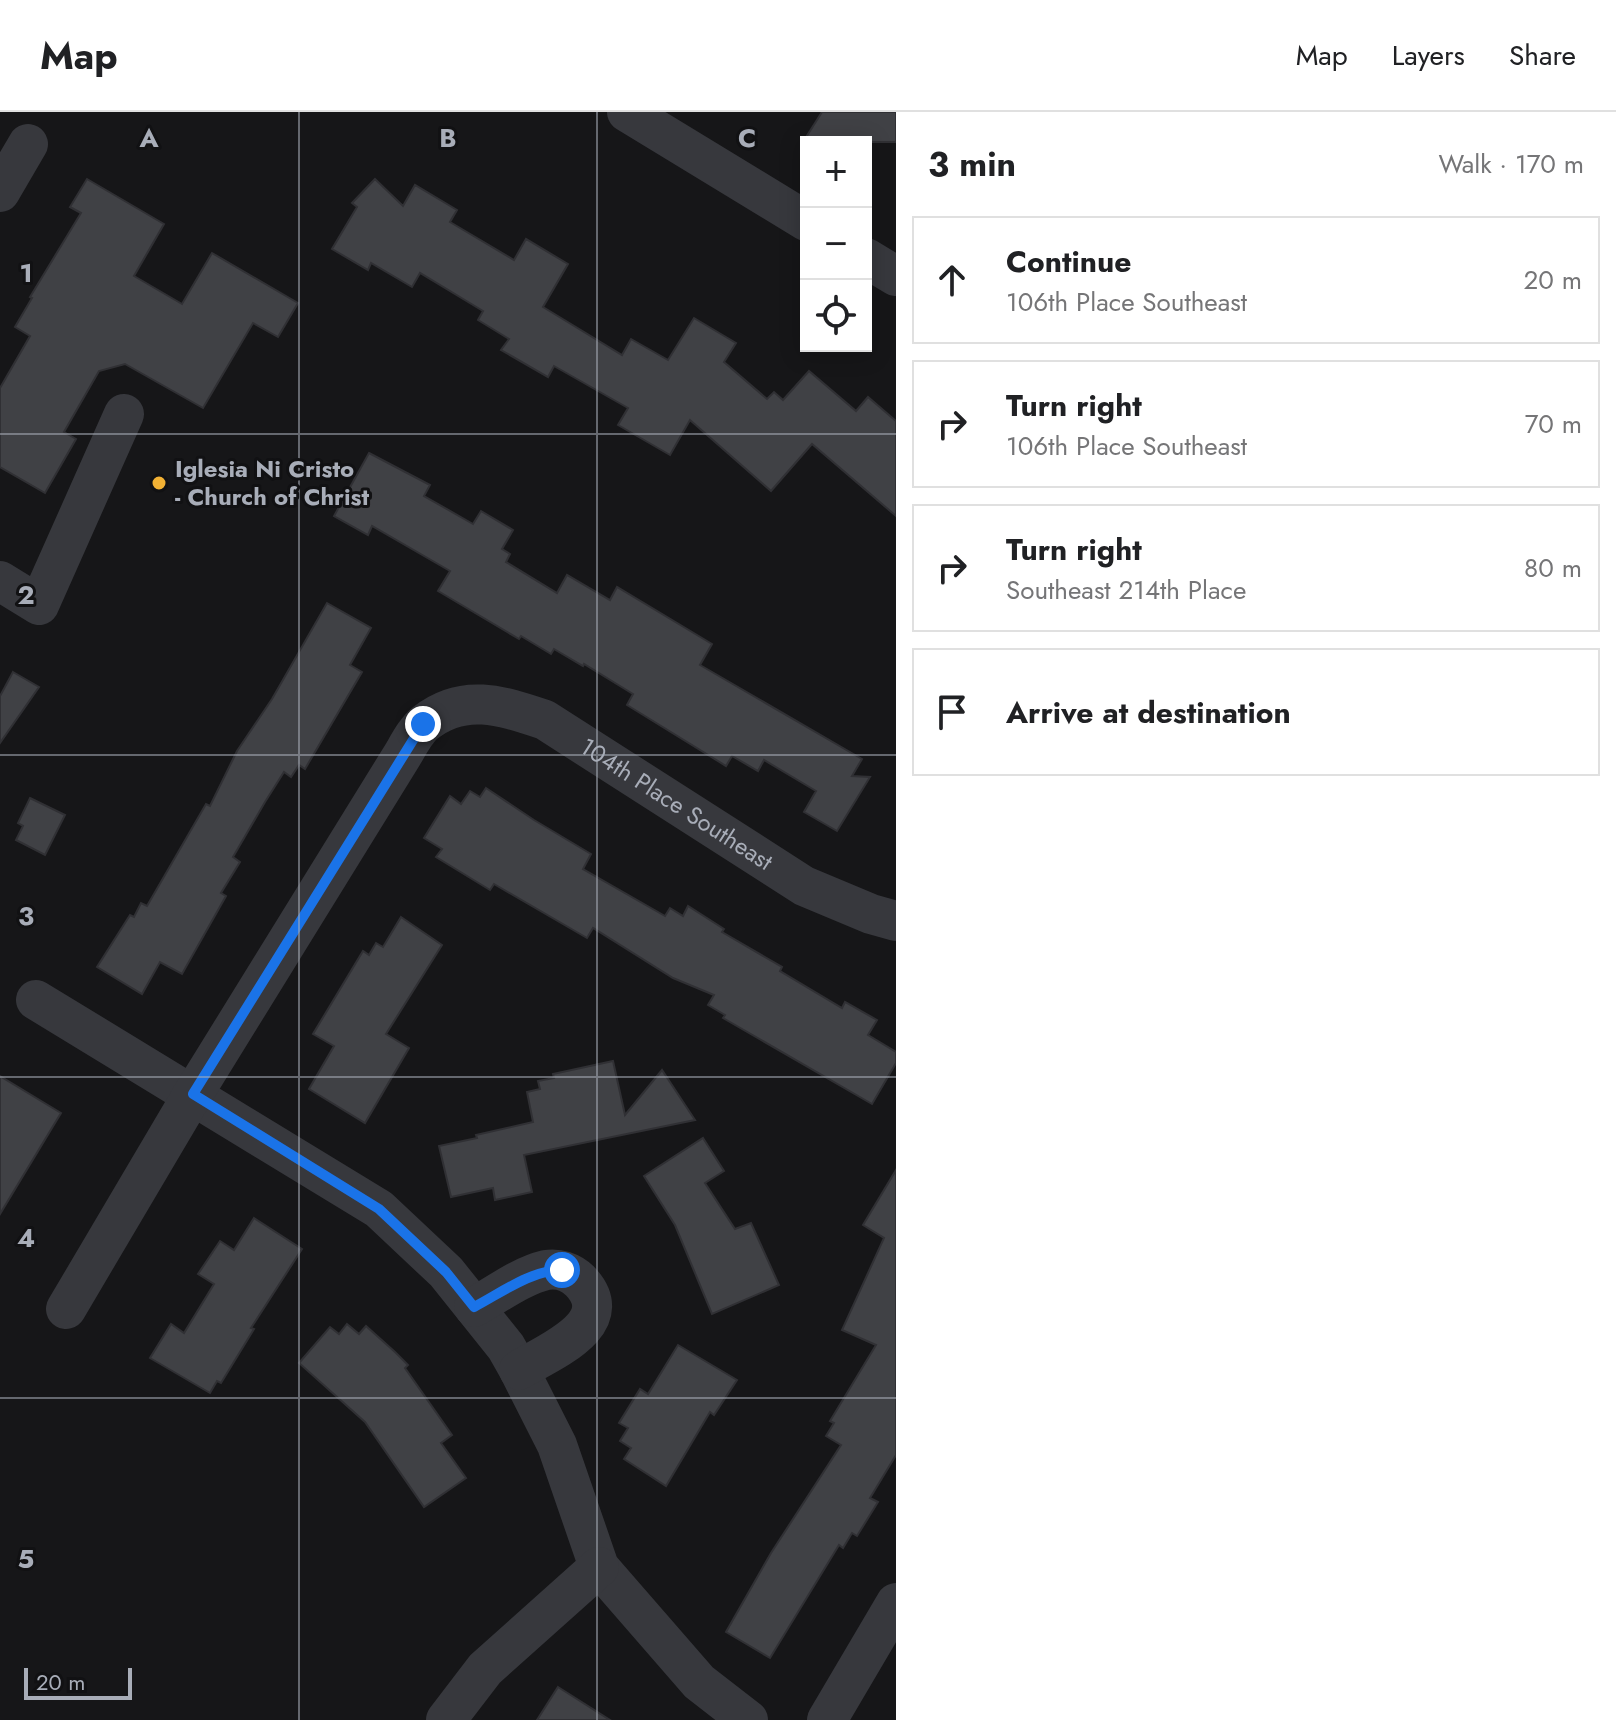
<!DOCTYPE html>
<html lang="en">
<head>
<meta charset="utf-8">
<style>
  body { margin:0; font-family:Jost,sans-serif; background:#f2f2f2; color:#202124 }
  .controls { position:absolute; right:24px; top:24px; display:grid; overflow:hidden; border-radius:0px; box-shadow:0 4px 20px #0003 }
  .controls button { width:72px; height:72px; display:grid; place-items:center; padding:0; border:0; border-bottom:2px solid #e0e0e0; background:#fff; color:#202124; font:40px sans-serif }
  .scale { position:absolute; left:24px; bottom:20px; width:108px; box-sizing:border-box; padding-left:8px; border:4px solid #a8adb8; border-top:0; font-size:22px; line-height:28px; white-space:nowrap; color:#a8adb8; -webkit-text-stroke:6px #111113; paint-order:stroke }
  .stop { position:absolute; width:24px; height:24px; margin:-18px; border:6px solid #1a73e8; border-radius:50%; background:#fff }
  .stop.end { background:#1a73e8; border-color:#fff; box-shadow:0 2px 8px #0008 }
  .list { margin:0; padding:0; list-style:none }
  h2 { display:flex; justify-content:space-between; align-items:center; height:104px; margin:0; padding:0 32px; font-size:34px }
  h2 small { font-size:26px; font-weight:400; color:#757577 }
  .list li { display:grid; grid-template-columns:52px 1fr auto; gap:24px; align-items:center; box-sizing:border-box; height:128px; margin:0 16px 16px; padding:0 16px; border:2px solid #e0e0e0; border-radius:0px }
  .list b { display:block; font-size:30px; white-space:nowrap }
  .list p { margin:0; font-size:26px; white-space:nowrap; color:#757577 }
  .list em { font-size:26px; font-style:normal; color:#757577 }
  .icon { flex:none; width:44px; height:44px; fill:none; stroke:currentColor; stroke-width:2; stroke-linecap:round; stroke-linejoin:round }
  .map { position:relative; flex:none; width:896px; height:1608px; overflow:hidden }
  header { display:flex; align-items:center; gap:48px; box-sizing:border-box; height:112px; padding:0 40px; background:#fff; border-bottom:2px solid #e0e0e0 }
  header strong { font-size:38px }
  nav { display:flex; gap:44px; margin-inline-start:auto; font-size:28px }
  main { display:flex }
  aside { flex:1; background:#fff }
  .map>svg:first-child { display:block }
  .building { fill:#404145; stroke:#303034; stroke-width:2 }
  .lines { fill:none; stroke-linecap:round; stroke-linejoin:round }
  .minor { stroke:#37383d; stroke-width:40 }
  .route { stroke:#1a73e8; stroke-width:10 }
  .grid { fill:none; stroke:#a8adb8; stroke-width:2; stroke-opacity:0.55 }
  .poi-dot { fill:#f2b134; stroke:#111113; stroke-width:3 }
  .labels { text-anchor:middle; stroke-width:6; stroke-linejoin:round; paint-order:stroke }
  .poi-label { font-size:24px; font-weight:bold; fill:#a8adb8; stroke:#111113; text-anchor:start }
  .street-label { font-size:24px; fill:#a8adb8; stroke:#111113 }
  .grid-label { font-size:26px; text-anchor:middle; font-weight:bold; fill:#a8adb8; stroke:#111113; stroke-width:6; stroke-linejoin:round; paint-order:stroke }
</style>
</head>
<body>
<header>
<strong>Map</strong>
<nav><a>Map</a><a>Layers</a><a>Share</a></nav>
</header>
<main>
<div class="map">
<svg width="896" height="1608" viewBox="0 0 896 1608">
  <rect width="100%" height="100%" fill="#161618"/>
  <g class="building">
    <polygon points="822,0 896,0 896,30 803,30"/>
    <polygon points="87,67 164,112 134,164 182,192 212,141 298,191 278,225 253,211 203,296 125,252 99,259 64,320 76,327 45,381 0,355 0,276 30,224 15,215 32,186 30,185 81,101 70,95"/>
    <polygon points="375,67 403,94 415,73 457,98 450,110 514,148 526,127 568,152 543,195 622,243 631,227 668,248 694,206 736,231 724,250 767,287 774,280 783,288 809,259 856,299 868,285 896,309 896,404 812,332 771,379 690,308 670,343 618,313 628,296 554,254 548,265 501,238 509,227 478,208 483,199 420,161 412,175 371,151 368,158 332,137 357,95 352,91"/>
    <polygon points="369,341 430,373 424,384 473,412 481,399 513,418 502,437 510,442 506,450 557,481 567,463 610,488 617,475 712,532 700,553 862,647 852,664 870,665 837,719 804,700 816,679 764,648 758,659 732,644 726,654 627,593 633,582 584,552 583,554 554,537 551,542 521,524 519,527 438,479 450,459 372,414 368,423 334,404"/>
    <polygon points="327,491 371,516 350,553 362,560 305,657 299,653 291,665 284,660 265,690 233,745 240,750 221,781 226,784 182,862 160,850 142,882 97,855 130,803 134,805 141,791 147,794 206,692 210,694 237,639 272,587"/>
    <polygon points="13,560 39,575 0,631 0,584"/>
    <polygon points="486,676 534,708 591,742 583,757 665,804 670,796 683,804 688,794 724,817 722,820 782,855 780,859 842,896 845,890 877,908 868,923 896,940 896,951 872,992 723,906 725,903 708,893 714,883 673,866 593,816 587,826 494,772 490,778 436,745 442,737 424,726 450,684 461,692 470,679 480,685"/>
    <polygon points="30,686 65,703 45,743 16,728 23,714 18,711"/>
    <polygon points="401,805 442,833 386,922 409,936 365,1011 309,977 334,934 313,922 363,839 369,843 376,831 383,835"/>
    <polygon points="613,949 625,1003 662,958 695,1008 524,1043 532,1080 495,1088 493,1076 451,1085 439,1034 477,1026 476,1023 533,1010 527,980 540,977 538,969 554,966 553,962"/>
    <polygon points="0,964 61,1001 0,1102"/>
    <polygon points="703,1026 724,1059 705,1071 735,1117 751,1111 779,1173 712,1202 675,1113 644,1064"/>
    <polygon points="896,1058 896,1343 870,1386 878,1390 857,1424 852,1421 843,1436 839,1433 770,1546 726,1520 771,1441 841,1333 826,1324 834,1311 830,1309 876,1233 842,1218 884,1126 863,1113"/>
    <polygon points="254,1106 302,1137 251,1216 254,1217 221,1271 217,1269 210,1281 150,1246 171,1212 184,1221 214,1172 198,1162 220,1129 234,1138"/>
    <polygon points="347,1212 359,1222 366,1214 395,1240 408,1253 405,1256 452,1323 441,1331 466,1366 424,1395 365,1310 299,1251 330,1215 339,1222"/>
    <polygon points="678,1233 737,1268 714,1303 710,1300 666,1374 624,1347 631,1336 620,1329 628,1316 619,1311 640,1277 648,1282"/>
    <polygon points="558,1575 610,1608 537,1608"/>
  </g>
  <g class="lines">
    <g class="minor">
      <polyline points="627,0 806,109"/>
      <polyline points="0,80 28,32"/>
      <polyline points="866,146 896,164"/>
      <polyline points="0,469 39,493 124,302"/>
      <polyline points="36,888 379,1097 446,1160 506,1235 519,1258 557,1333 599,1455 699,1570 748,1608"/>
      <path d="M474,1195C496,1183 521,1164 546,1158C558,1156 571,1160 580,1169C621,1212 547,1241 519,1258"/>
      <path id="s1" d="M66,1197L193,982L400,647C407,636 415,619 425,611C464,580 503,594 545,608L804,774L871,802L896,809"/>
      <polyline points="446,1608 485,1557 599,1455"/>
      <polyline points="827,1608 896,1491"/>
    </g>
  </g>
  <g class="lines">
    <path class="route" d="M423,612L193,982L379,1097L446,1160L474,1195C501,1181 531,1158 562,1158"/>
  </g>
  <path class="grid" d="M299,0V1608M597,0V1608M0,322H896M0,643H896M0,965H896M0,1286H896"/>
  <circle class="poi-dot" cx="159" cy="371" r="8"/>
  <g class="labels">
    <g class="poi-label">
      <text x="175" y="365">Iglesia Ni Cristo<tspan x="175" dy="28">- Church of Christ</tspan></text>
    </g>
    <g class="street-label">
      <text dy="8" stroke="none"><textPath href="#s1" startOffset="970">104th Place Southeast</textPath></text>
    </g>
  </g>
  <g class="grid-label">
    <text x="149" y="35">A</text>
    <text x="448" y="35">B</text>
    <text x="747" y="35">C</text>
    <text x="26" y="170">1</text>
    <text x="26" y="492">2</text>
    <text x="26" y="813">3</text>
    <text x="26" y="1135">4</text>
    <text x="26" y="1456">5</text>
  </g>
</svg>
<div class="controls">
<button>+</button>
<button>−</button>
<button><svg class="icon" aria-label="locate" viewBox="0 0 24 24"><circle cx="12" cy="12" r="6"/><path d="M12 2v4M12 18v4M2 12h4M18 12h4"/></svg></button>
</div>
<div class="scale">20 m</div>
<div class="stop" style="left:562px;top:1158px"></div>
<div class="stop end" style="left:423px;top:612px"></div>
</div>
<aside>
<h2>3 min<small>Walk · 170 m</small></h2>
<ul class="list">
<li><svg class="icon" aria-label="ahead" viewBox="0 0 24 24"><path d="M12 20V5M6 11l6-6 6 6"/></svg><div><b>Continue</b><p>106th Place Southeast</p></div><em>20 m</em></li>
<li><svg class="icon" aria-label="right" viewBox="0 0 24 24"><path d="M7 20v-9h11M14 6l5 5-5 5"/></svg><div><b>Turn right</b><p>106th Place Southeast</p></div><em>70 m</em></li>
<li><svg class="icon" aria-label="right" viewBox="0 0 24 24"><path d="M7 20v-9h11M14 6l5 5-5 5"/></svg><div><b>Turn right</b><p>Southeast 214th Place</p></div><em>80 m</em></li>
<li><svg class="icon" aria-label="arrive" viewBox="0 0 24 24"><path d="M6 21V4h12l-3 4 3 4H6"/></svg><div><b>Arrive at destination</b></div></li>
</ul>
</aside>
</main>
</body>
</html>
